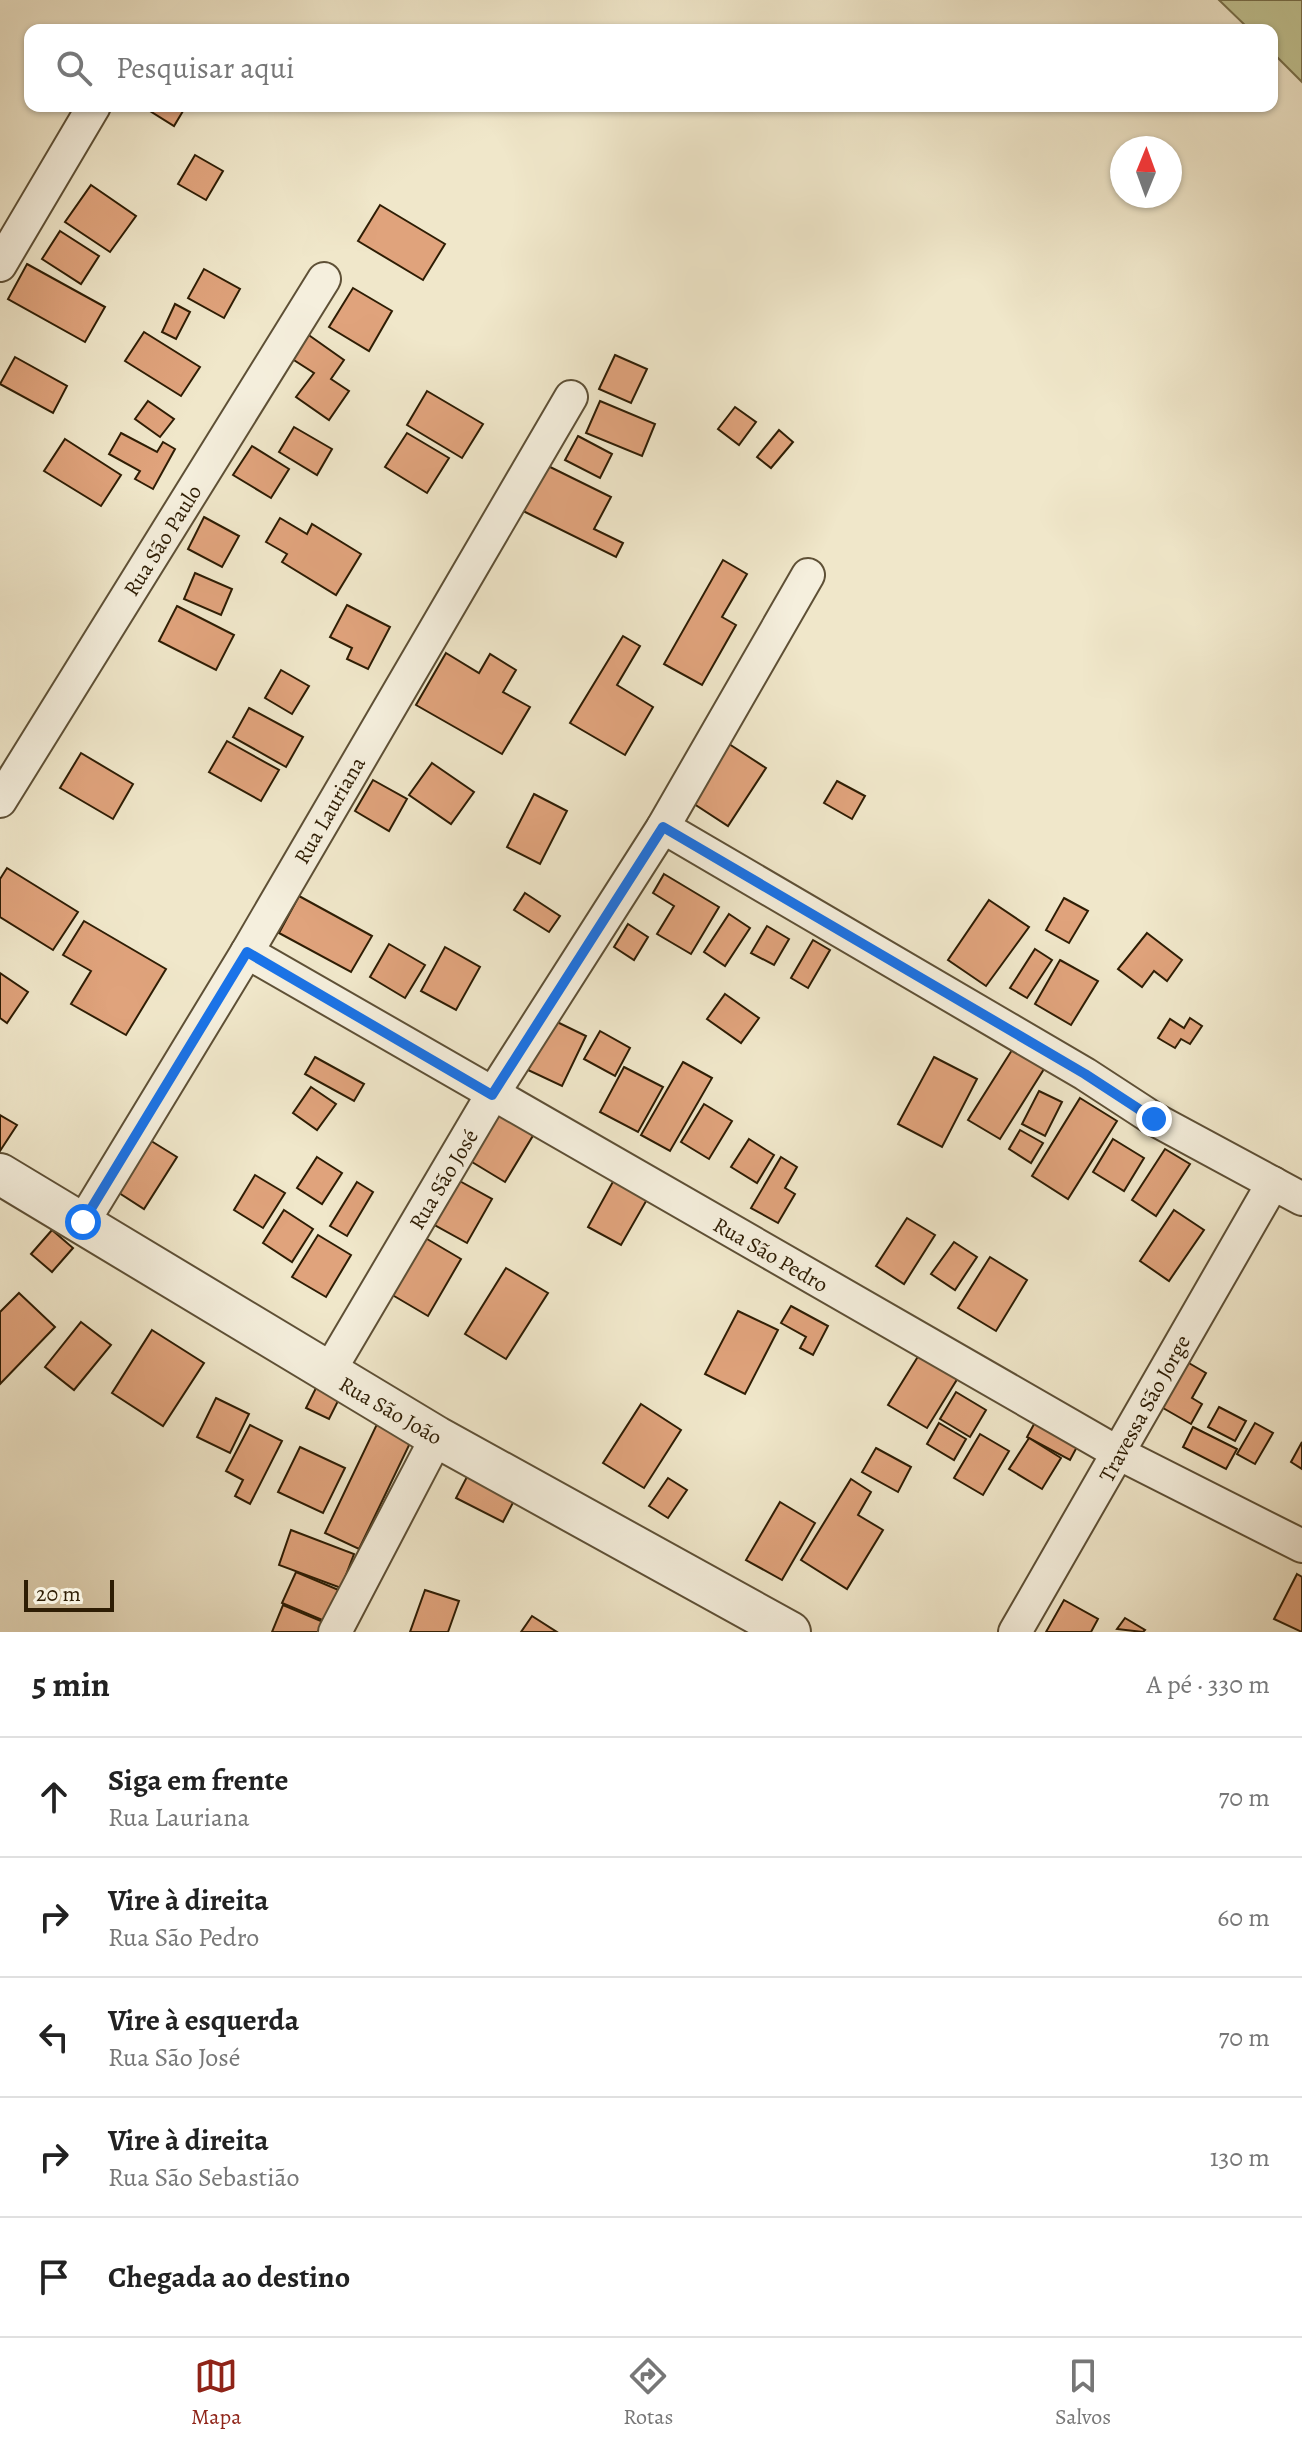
<!DOCTYPE html>
<html lang="pt">
<head>
<meta charset="utf-8">
<style>
  body { margin:0; font-family:Alegreya,serif; background:#f2f2f2; color:#222 }
  .compass { position:absolute; left:1110px; top:136px; width:72px; height:72px; border-radius:50%; background:#fff; box-shadow:0 2px 6px #0004; rotate:1deg }
  .scale { position:absolute; left:24px; bottom:20px; width:90px; box-sizing:border-box; padding-left:8px; border:4px solid #2e1d04; border-top:0; font-size:22px; line-height:28px; white-space:nowrap; color:#2e1d04; -webkit-text-stroke:6px #f5efdd; paint-order:stroke }
  .stop { position:absolute; width:24px; height:24px; margin:-18px; border:6px solid #1a73e8; border-radius:50%; background:#fff }
  .stop.end { background:#1a73e8; border-color:#fff; box-shadow:0 2px 8px #0008 }
  .list { margin:0; padding:0; list-style:none }
  h2 { display:flex; justify-content:space-between; align-items:center; height:104px; margin:0; padding:0 32px; font-size:34px }
  h2 small { font-size:26px; font-weight:400; color:#767676 }
  .list li { display:grid; grid-template-columns:52px 1fr auto; gap:24px; align-items:center; box-sizing:border-box; height:120px; padding:0 32px; border-top:2px solid #e0e0e0 }
  .list b { display:block; font-size:30px; white-space:nowrap }
  .list p { margin:0; font-size:26px; white-space:nowrap; color:#767676 }
  .list em { font-size:26px; font-style:normal; color:#767676 }
  .icon { flex:none; width:44px; height:44px; fill:none; stroke:currentColor; stroke-width:2; stroke-linecap:round; stroke-linejoin:round }
  .map { position:relative; flex:none; width:1302px; height:1632px; overflow:hidden }
  .search { position:absolute; background:#fff; box-shadow:0 2px 6px #0004; left:24px; right:24px; top:24px; height:88px; display:flex; align-items:center; gap:20px; box-sizing:border-box; padding:0 28px; border-radius:16px; color:#767676; font-size:30px }
  .sheet { height:704px; background:#fff }
  nav { display:flex; justify-content:space-around; align-items:center; box-sizing:border-box; height:112px; border-top:2px solid #e0e0e0; background:#fff; font-size:22px; color:#767676 }
  nav a { display:grid; justify-items:center; gap:4px }
  nav .on { color:#8f2418 }
  .map>svg:first-child { display:block }
  .green { fill:#c1c392; stroke:#78704b; stroke-width:2 }
  .building { fill:#e0a37c; stroke:#2e1d04; stroke-width:2 }
  .lines { fill:none; stroke-linecap:round; stroke-linejoin:round }
  .minor-casing { stroke:#5e5036; stroke-width:36 }
  .tertiary-casing { stroke:#5e5036; stroke-width:44 }
  .minor { stroke:#f5efdd; stroke-width:32 }
  .tertiary { stroke:#f5efdd; stroke-width:40 }
  .route { stroke:#1a73e8; stroke-width:10 }
  .labels { text-anchor:middle; stroke-width:6; stroke-linejoin:round; paint-order:stroke }
  .street-label { font-size:22px; fill:#2e1d04; stroke:#f5efdd }
</style>
</head>
<body>
<div class="map">
<svg width="1302" height="1632" viewBox="0 0 1302 1632">
  <rect width="100%" height="100%" fill="#f0e7ca"/>
  <filter id="stains"><feTurbulence type="fractalNoise" baseFrequency=".0025" numOctaves="4"/><feColorMatrix values="0 0 0 0 .2 0 0 0 0 .09 0 0 0 0 .02 0 0 0 .5 -.17"/></filter>
  <radialGradient id="worn" r=".72"><stop offset=".6" stop-color="#630" stop-opacity="0"/><stop offset="1" stop-color="#630" stop-opacity=".3"/></radialGradient>
  <polygon class="green" points="1219,0 1302,0 1302,82 1272,52 1272,30 1250,30"/>
  <g class="building">
    <polygon points="142,106 186,106 174,126"/>
    <polygon points="195,155 223,171 206,200 178,184"/>
    <polygon points="91,185 136,216 110,252 65,222"/>
    <polygon points="380,205 445,244 423,280 358,241"/>
    <polygon points="60,231 99,256 81,284 42,259"/>
    <polygon points="27,264 105,307 85,342 8,299"/>
    <polygon points="204,269 240,289 224,318 188,298"/>
    <polygon points="353,288 392,311 369,351 329,327"/>
    <polygon points="175,304 190,312 176,339 162,332"/>
    <polygon points="303,331 344,360 331,379 349,391 329,420 296,397 314,373 286,355"/>
    <polygon points="144,332 200,367 181,396 125,361"/>
    <polygon points="615,355 647,369 631,403 599,389"/>
    <polygon points="15,357 67,386 53,413 0,384"/>
    <polygon points="427,391 483,424 462,458 407,425"/>
    <polygon points="148,401 174,419 160,437 135,419"/>
    <polygon points="600,401 655,424 642,456 586,433"/>
    <polygon points="735,407 756,422 739,445 718,429"/>
    <polygon points="294,427 332,449 317,475 279,452"/>
    <polygon points="779,430 793,442 771,468 757,457"/>
    <polygon points="121,433 157,452 163,442 175,449 153,489 135,479 140,471 109,454"/>
    <polygon points="407,433 449,458 427,493 385,467"/>
    <polygon points="578,436 612,454 600,478 565,460"/>
    <polygon points="65,439 121,475 101,506 44,471"/>
    <polygon points="252,446 289,469 271,498 233,475"/>
    <polygon points="542,463 611,497 594,529 623,543 616,557 519,509"/>
    <polygon points="204,517 239,536 222,567 188,549"/>
    <polygon points="280,518 307,534 312,524 361,554 336,595 282,562 287,554 266,542"/>
    <polygon points="723,560 747,574 722,617 736,625 702,685 664,664"/>
    <polygon points="195,573 232,589 221,615 184,599"/>
    <polygon points="347,605 390,627 368,669 347,659 352,648 330,637"/>
    <polygon points="177,606 234,635 216,670 159,641"/>
    <polygon points="623,636 640,646 617,685 653,707 625,755 570,723"/>
    <polygon points="446,653 479,673 490,654 516,670 503,692 530,707 502,754 416,705"/>
    <polygon points="281,670 309,686 292,714 265,698"/>
    <polygon points="249,708 303,737 286,767 233,737"/>
    <polygon points="227,741 279,770 261,801 209,772"/>
    <polygon points="726,742 766,768 728,826 688,800"/>
    <polygon points="81,753 133,784 113,819 60,788"/>
    <polygon points="432,763 474,792 451,824 409,795"/>
    <polygon points="373,780 407,799 389,831 355,811"/>
    <polygon points="837,781 865,796 852,819 824,803"/>
    <polygon points="534,794 567,811 540,864 507,847"/>
    <polygon points="7,868 78,912 53,950 0,917 0,879"/>
    <polygon points="664,874 719,907 691,954 657,934 674,906 653,893"/>
    <polygon points="525,893 560,916 549,932 514,910"/>
    <polygon points="299,896 372,936 351,972 279,933"/>
    <polygon points="1064,898 1088,911 1069,943 1046,930"/>
    <polygon points="989,900 1029,927 986,986 948,960"/>
    <polygon points="729,914 750,928 725,966 704,952"/>
    <polygon points="84,921 166,969 126,1035 71,1004 91,971 63,955"/>
    <polygon points="628,924 648,937 634,960 614,947"/>
    <polygon points="767,926 789,939 774,965 751,953"/>
    <polygon points="1147,933 1182,960 1167,981 1154,971 1142,987 1118,969"/>
    <polygon points="813,940 830,950 808,988 791,978"/>
    <polygon points="389,944 425,965 405,998 370,977"/>
    <polygon points="445,947 480,967 456,1010 421,991"/>
    <polygon points="1035,949 1052,960 1027,998 1010,988"/>
    <polygon points="1060,960 1098,981 1071,1025 1035,1004"/>
    <polygon points="0,973 28,992 7,1023 0,1018"/>
    <polygon points="725,994 759,1018 741,1043 707,1019"/>
    <polygon points="1190,1018 1202,1026 1190,1044 1181,1039 1175,1048 1158,1038 1170,1019 1184,1028"/>
    <polygon points="553,1020 586,1036 562,1086 528,1070"/>
    <polygon points="600,1031 630,1048 615,1076 584,1059"/>
    <polygon points="1012,1050 1044,1069 1000,1139 968,1120"/>
    <polygon points="315,1057 364,1084 354,1101 305,1074"/>
    <polygon points="934,1057 977,1079 942,1147 898,1124"/>
    <polygon points="683,1062 712,1078 670,1151 641,1135"/>
    <polygon points="624,1067 663,1087 638,1132 600,1112"/>
    <polygon points="311,1087 336,1104 317,1130 293,1113"/>
    <polygon points="1039,1091 1062,1102 1045,1136 1022,1124"/>
    <polygon points="1080,1098 1117,1121 1068,1199 1032,1176"/>
    <polygon points="704,1104 732,1121 709,1159 681,1142"/>
    <polygon points="498,1106 537,1129 505,1182 467,1159"/>
    <polygon points="0,1115 17,1125 0,1151"/>
    <polygon points="1020,1130 1043,1143 1031,1163 1009,1149"/>
    <polygon points="148,1139 177,1157 144,1209 116,1191"/>
    <polygon points="749,1139 774,1155 757,1183 731,1167"/>
    <polygon points="1113,1139 1144,1158 1124,1191 1093,1172"/>
    <polygon points="1165,1149 1190,1164 1156,1216 1132,1200"/>
    <polygon points="317,1157 342,1173 322,1204 297,1188"/>
    <polygon points="781,1157 797,1167 785,1188 795,1194 778,1223 751,1208"/>
    <polygon points="255,1175 285,1193 263,1228 234,1210"/>
    <polygon points="615,1178 649,1196 621,1245 588,1227"/>
    <polygon points="456,1179 492,1199 467,1243 431,1223"/>
    <polygon points="357,1182 373,1192 347,1236 330,1226"/>
    <polygon points="284,1210 313,1229 292,1262 263,1243"/>
    <polygon points="1174,1210 1204,1230 1169,1281 1140,1261"/>
    <polygon points="907,1218 935,1235 904,1284 876,1266"/>
    <polygon points="52,1230 73,1248 52,1272 31,1254"/>
    <polygon points="318,1235 351,1255 326,1297 292,1277"/>
    <polygon points="422,1236 461,1259 428,1316 389,1293"/>
    <polygon points="954,1242 977,1257 955,1290 931,1274"/>
    <polygon points="990,1257 1027,1280 996,1331 958,1308"/>
    <polygon points="506,1268 548,1293 506,1359 465,1334"/>
    <polygon points="19,1293 55,1327 0,1384 0,1312"/>
    <polygon points="791,1306 828,1326 813,1355 800,1348 806,1337 781,1323"/>
    <polygon points="738,1311 778,1330 745,1394 705,1374"/>
    <polygon points="81,1322 111,1345 74,1390 45,1367"/>
    <polygon points="152,1330 204,1363 163,1426 112,1393"/>
    <polygon points="922,1350 961,1373 927,1428 888,1405"/>
    <polygon points="1182,1359 1206,1373 1192,1398 1202,1404 1191,1424 1156,1404"/>
    <polygon points="318,1384 341,1395 329,1419 306,1408"/>
    <polygon points="956,1392 986,1410 970,1437 940,1419"/>
    <polygon points="216,1398 249,1414 230,1453 197,1437"/>
    <polygon points="641,1404 681,1430 644,1488 603,1463"/>
    <polygon points="1219,1407 1246,1421 1235,1441 1208,1427"/>
    <polygon points="1039,1415 1078,1445 1070,1460 1027,1437"/>
    <polygon points="378,1422 412,1439 359,1549 325,1533"/>
    <polygon points="939,1423 966,1439 954,1460 927,1444"/>
    <polygon points="1255,1423 1273,1433 1255,1464 1237,1454"/>
    <polygon points="250,1425 282,1441 250,1504 235,1496 243,1480 226,1471"/>
    <polygon points="1193,1427 1237,1449 1226,1469 1183,1447"/>
    <polygon points="980,1434 1009,1451 983,1495 954,1478"/>
    <polygon points="1029,1438 1061,1458 1042,1489 1009,1469"/>
    <polygon points="1302,1442 1302,1469 1291,1462"/>
    <polygon points="300,1447 345,1468 323,1513 278,1492"/>
    <polygon points="876,1448 911,1467 898,1492 862,1472"/>
    <polygon points="470,1471 517,1495 503,1522 456,1498"/>
    <polygon points="668,1478 687,1490 668,1518 649,1506"/>
    <polygon points="851,1479 871,1492 858,1515 883,1530 847,1589 801,1560"/>
    <polygon points="780,1502 815,1523 782,1580 746,1560"/>
    <polygon points="291,1530 354,1554 341,1588 279,1565"/>
    <polygon points="296,1572 341,1591 327,1622 282,1603"/>
    <polygon points="1297,1574 1302,1577 1302,1632 1274,1619"/>
    <polygon points="425,1590 459,1601 448,1632 410,1632"/>
    <polygon points="1064,1600 1098,1619 1091,1632 1046,1632"/>
    <polygon points="283,1605 328,1624 325,1632 272,1632"/>
    <polygon points="532,1616 557,1632 521,1632"/>
    <polygon points="1125,1618 1145,1630 1143,1632 1117,1629"/>
  </g>
  <g class="lines">
    <g class="minor-casing">
      <g id="minor">
        <polyline points="0,265 94,106"/>
        <polyline points="0,801 324,279"/>
        <polyline points="663,827 1085,1074 1154,1119 1302,1199"/>
        <polyline points="247,952 1120,1454 1302,1546"/>
        <polyline points="83,1222 247,952 571,397"/>
        <polyline points="328,1373 492,1095 663,827 808,575"/>
        <polyline points="335,1632 437,1437"/>
        <polyline points="1015,1632 1273,1183"/>
      </g>
    </g>
    <g class="tertiary-casing">
      <polyline id="tertiary" points="0,1174 437,1437 790,1632"/>
    </g>
    <use href="#minor" class="minor"/>
    <use href="#tertiary" class="tertiary"/>
  </g>
  <g class="lines">
    <polyline class="route" points="83,1222 247,952 492,1095 663,827 1085,1074 1154,1119"/>
  </g>
  <g class="labels">
    <g class="street-label">
      <text transform="translate(162 540) rotate(-58)" y="8">Rua São Paulo</text>
      <text transform="translate(329 810) rotate(-60)" y="8">Rua Lauriana</text>
      <text transform="translate(443 1179) rotate(-59)" y="8">Rua São José</text>
      <text transform="translate(771 1254) rotate(30)" y="8">Rua São Pedro</text>
      <text transform="translate(1144 1408) rotate(-61)" y="8">Travessa São Jorge</text>
      <text transform="translate(391 1410) rotate(30)" y="8">Rua São João</text>
    </g>
  </g>
  <rect width="100%" height="100%" filter="url(#stains)"/>
  <rect width="100%" height="100%" fill="url(#worn)"/>
</svg>
<svg class="compass" viewBox="-18 -18 36 36"><path d="M0-13l5 13h-10z" fill="#e53935"/><path d="M0 13l5-13h-10z" fill="#767676"/></svg>
<div class="scale">20 m</div>
<div class="stop" style="left:83px;top:1222px"></div>
<div class="stop end" style="left:1154px;top:1119px"></div>
<div class="search"><svg class="icon" aria-label="search" viewBox="0 0 24 24"><circle cx="10" cy="10" r="6"/><path d="M15 15l6 6"/></svg>Pesquisar aqui</div>
</div>
<section class="sheet">
<h2>5 min<small>A pé · 330 m</small></h2>
<ul class="list">
<li><svg class="icon" aria-label="ahead" viewBox="0 0 24 24"><path d="M12 20V5M6 11l6-6 6 6"/></svg><div><b>Siga em frente</b><p>Rua Lauriana</p></div><em>70 m</em></li>
<li><svg class="icon" aria-label="right" viewBox="0 0 24 24"><path d="M7 20v-9h11M14 6l5 5-5 5"/></svg><div><b>Vire à direita</b><p>Rua São Pedro</p></div><em>60 m</em></li>
<li><svg class="icon" aria-label="left" viewBox="0 0 24 24"><path d="M17 20v-9H6M10 6l-5 5 5 5"/></svg><div><b>Vire à esquerda</b><p>Rua São José</p></div><em>70 m</em></li>
<li><svg class="icon" aria-label="right" viewBox="0 0 24 24"><path d="M7 20v-9h11M14 6l5 5-5 5"/></svg><div><b>Vire à direita</b><p>Rua São Sebastião</p></div><em>130 m</em></li>
<li><svg class="icon" aria-label="arrive" viewBox="0 0 24 24"><path d="M6 21V4h12l-3 4 3 4H6"/></svg><div><b>Chegada ao destino</b></div></li>
</ul>
</section>
<nav>
<a class="on"><svg class="icon" aria-label="map" viewBox="0 0 24 24"><path d="M3 6l6-2 6 2 6-2v14l-6 2-6-2-6 2zM9 4v14M15 6v14"/></svg>Mapa</a>
<a><svg class="icon" aria-label="directions" viewBox="0 0 24 24"><path d="M12 3l9 9-9 9-9-9zM9 14v-3h6M13 9l2 2-2 2"/></svg>Rotas</a>
<a><svg class="icon" aria-label="saved" viewBox="0 0 24 24"><path d="M7 4h10v16l-5-4-5 4z"/></svg>Salvos</a>
</nav>
</body>
</html>
